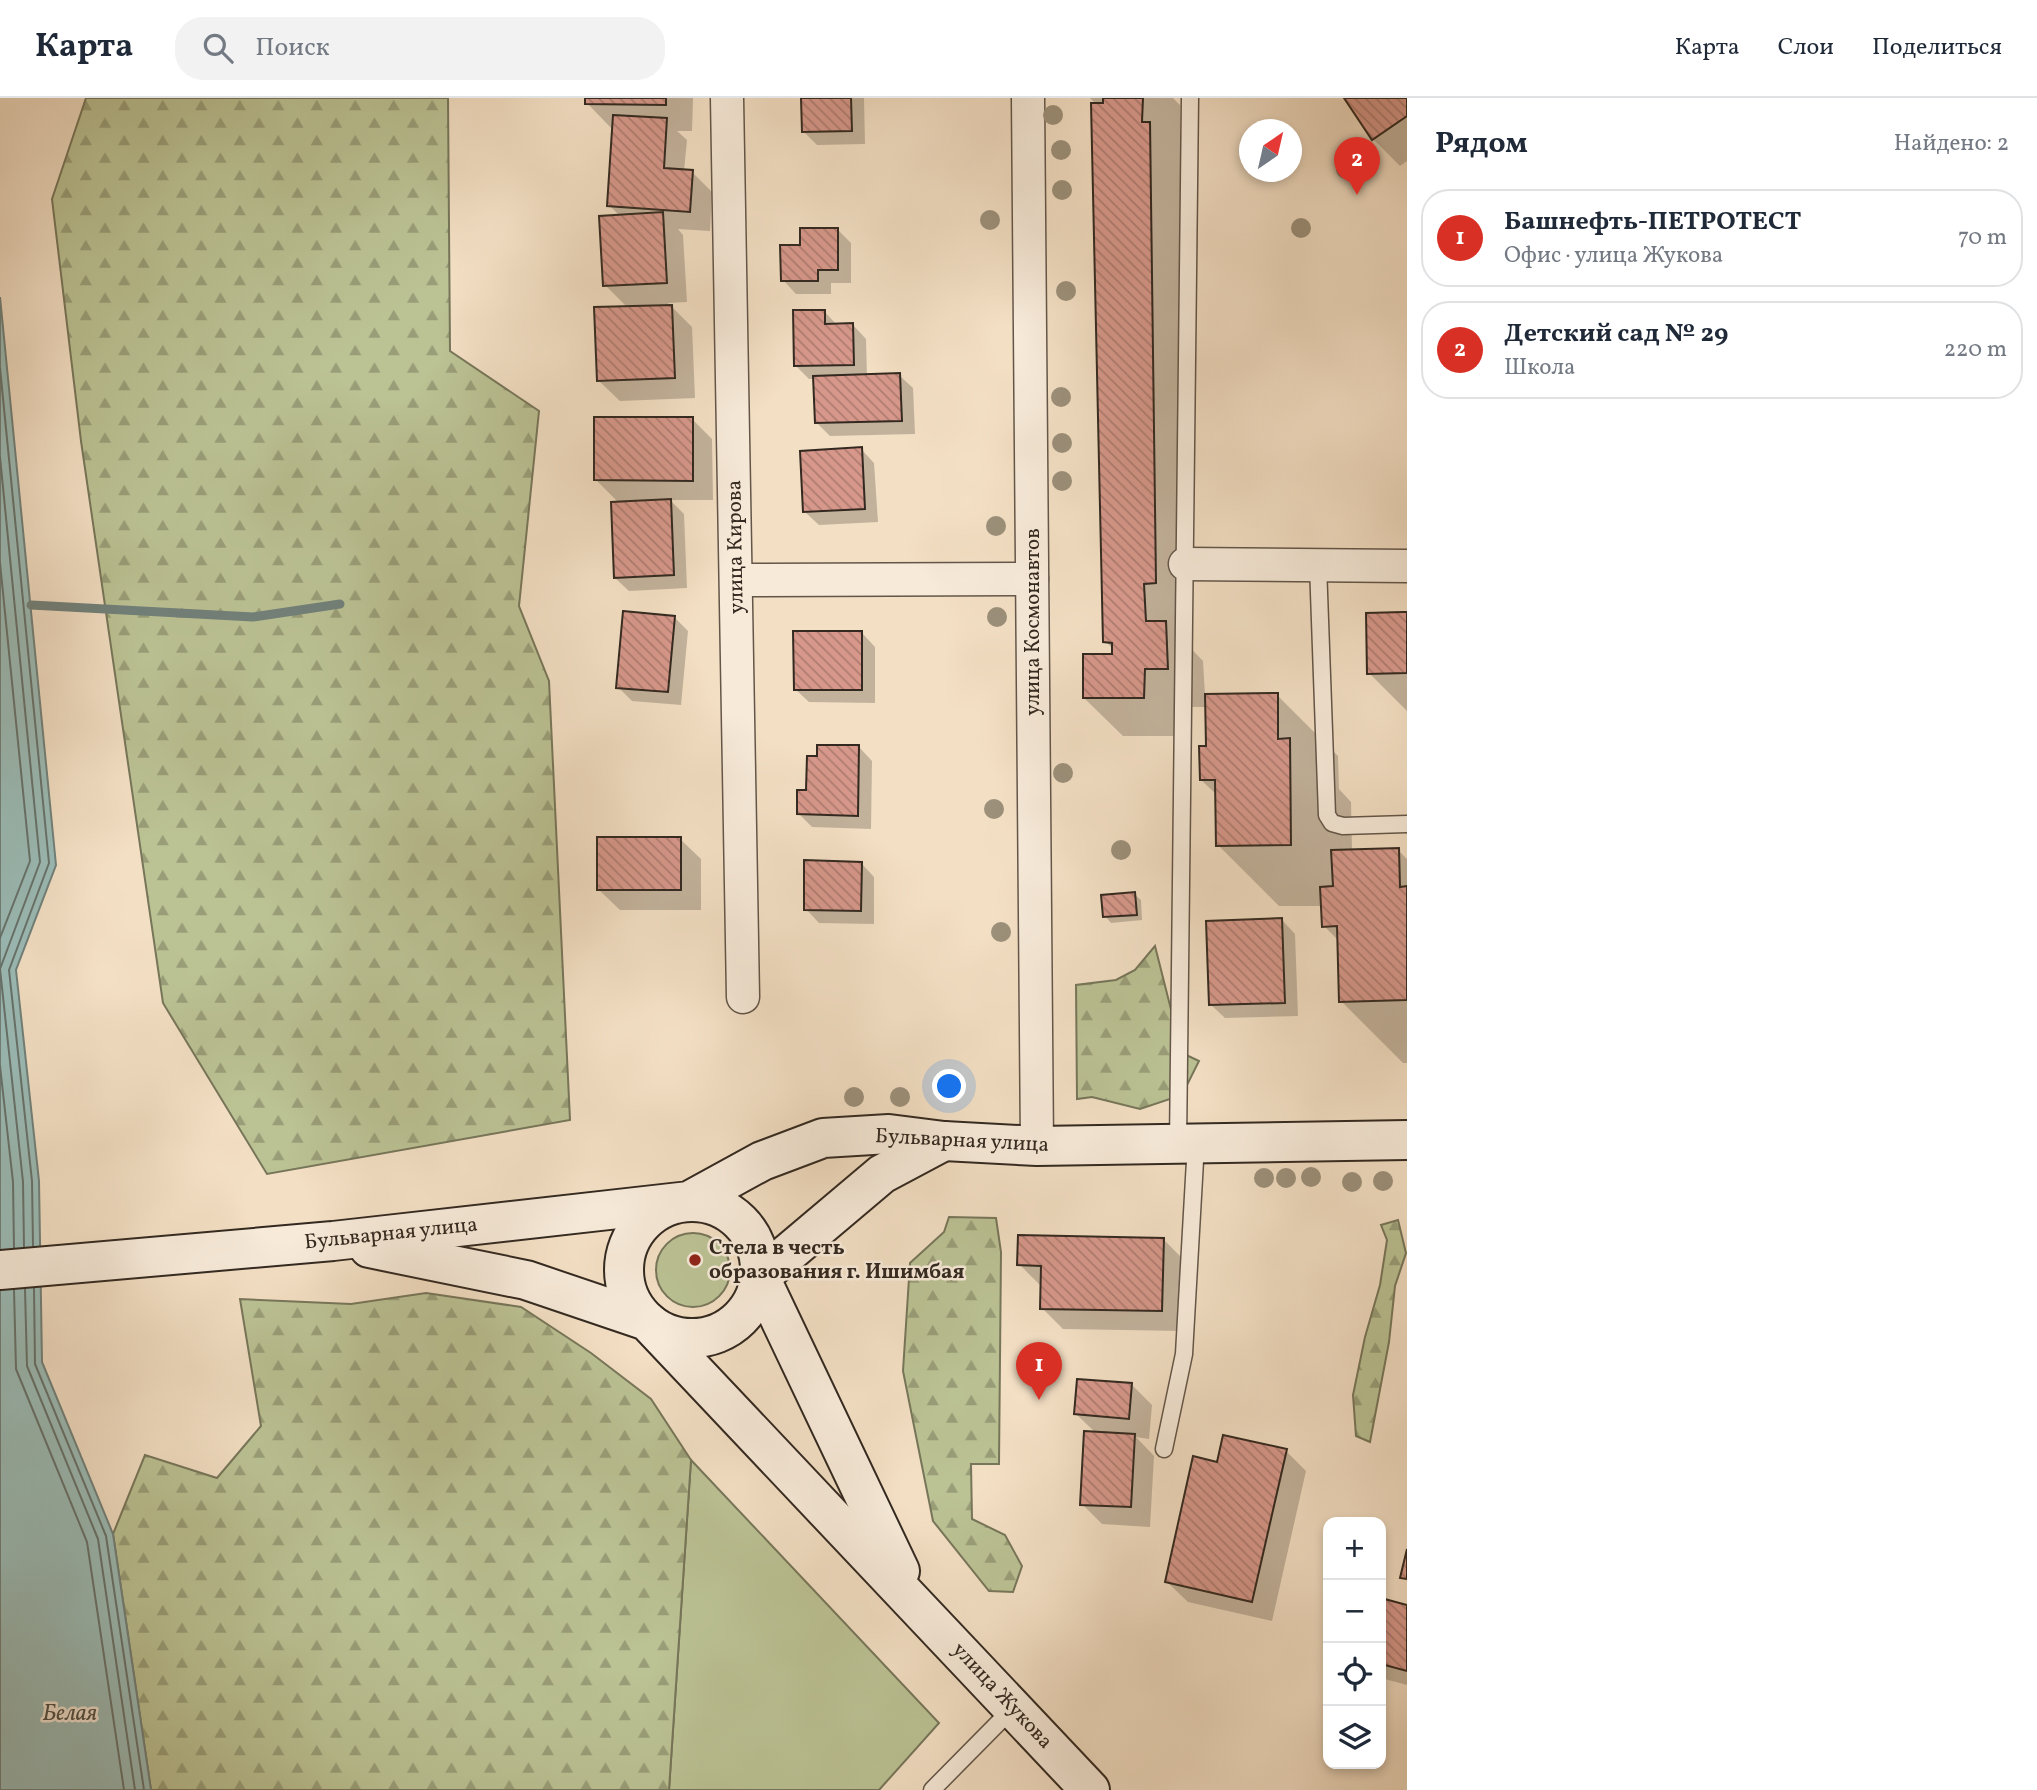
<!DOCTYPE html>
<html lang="ru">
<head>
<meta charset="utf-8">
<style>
  :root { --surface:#fff; --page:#f2f2f3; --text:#1f2937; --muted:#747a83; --line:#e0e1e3; --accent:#d93025 }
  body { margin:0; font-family:Vollkorn,serif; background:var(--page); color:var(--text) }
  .controls { position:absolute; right:21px; bottom:21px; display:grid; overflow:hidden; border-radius:14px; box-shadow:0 4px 10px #0003 }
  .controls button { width:63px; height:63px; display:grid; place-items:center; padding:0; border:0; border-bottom:2px solid var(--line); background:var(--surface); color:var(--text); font:35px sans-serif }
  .compass { position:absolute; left:1239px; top:21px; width:63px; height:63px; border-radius:50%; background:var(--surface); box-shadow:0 4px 10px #0003; rotate:34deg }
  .you { position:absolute; left:950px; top:989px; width:24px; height:24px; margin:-18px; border:5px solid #fff; border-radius:50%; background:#1a73e8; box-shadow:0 0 0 10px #1a73e833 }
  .badge { display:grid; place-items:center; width:46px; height:46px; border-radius:50%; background:var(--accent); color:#fff; font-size:23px; font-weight:700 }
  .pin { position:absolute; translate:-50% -58px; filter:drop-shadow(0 2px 4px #0008) }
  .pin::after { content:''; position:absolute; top:37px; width:24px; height:21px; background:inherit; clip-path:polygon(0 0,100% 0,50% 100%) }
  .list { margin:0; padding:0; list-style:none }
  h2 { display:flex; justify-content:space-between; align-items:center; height:91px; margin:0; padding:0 28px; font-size:30px }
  h2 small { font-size:23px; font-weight:400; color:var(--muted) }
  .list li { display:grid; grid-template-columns:46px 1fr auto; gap:21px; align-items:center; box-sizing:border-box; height:98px; margin:0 14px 14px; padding:0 14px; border:2px solid var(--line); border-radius:28px }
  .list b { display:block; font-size:26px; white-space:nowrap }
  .list p { margin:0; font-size:23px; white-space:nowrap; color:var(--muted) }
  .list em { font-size:23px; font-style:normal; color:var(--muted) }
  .icon { flex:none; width:38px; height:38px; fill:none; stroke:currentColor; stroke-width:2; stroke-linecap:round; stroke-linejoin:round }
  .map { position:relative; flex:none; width:1407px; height:1692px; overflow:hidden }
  header { display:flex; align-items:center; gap:42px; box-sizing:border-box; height:98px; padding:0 35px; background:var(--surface); border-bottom:2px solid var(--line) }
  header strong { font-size:33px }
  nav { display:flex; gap:38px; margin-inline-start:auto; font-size:24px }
  .search { width:490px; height:63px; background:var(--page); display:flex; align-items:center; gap:18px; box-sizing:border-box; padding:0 24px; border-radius:28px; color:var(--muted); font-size:26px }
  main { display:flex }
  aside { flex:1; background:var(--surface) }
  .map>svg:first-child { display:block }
</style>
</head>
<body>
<header>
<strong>Карта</strong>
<div class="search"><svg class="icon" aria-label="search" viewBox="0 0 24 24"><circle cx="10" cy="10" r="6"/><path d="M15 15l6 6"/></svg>Поиск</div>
<nav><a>Карта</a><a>Слои</a><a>Поделиться</a></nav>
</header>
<main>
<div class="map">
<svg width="1407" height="1692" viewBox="0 0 1407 1692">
  <defs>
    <pattern id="forest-firs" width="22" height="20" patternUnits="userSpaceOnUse" patternTransform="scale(1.75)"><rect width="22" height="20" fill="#bbc294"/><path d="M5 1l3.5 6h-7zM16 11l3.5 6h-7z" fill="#999e78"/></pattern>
    <pattern id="building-back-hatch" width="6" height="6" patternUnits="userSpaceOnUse" patternTransform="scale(1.75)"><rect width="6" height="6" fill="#d7988b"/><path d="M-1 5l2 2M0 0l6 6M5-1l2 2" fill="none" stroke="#af7c71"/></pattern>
  </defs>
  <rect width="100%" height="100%" fill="#f3dfc4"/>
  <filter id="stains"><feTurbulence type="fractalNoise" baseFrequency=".00286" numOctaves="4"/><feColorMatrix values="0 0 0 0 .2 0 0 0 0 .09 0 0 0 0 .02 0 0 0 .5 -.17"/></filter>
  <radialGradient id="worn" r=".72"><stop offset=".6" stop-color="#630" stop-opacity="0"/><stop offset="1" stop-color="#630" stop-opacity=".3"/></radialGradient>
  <!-- green -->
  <g fill="#bbc294" stroke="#77765a" stroke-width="2">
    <circle cx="693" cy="1172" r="37"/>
    <polygon points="691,1362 939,1625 879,1692 669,1692"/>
  </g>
  <!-- forest -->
  <g fill="url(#forest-firs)" stroke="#77765a" stroke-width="2">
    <polygon points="86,0 448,0 450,253 539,313 519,508 549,583 570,1022 267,1076 163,905 81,343 52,101"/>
    <polygon points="1155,848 1182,955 1199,963 1182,997 1140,1011 1092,999 1077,1001 1076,887 1116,882 1135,872"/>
    <polygon points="949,1119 996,1120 1001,1154 999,1366 971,1366 972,1421 1005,1437 1022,1468 1013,1494 989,1493 933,1423 903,1273 910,1165 944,1134"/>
    <polygon points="1398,1122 1406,1155 1395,1188 1389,1244 1370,1344 1356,1338 1353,1297 1365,1239 1380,1187 1387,1142 1381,1127"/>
    <polygon points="426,1195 521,1209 591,1255 651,1301 691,1362 669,1692 151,1692 113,1436 145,1357 217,1380 261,1328 240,1201 351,1206"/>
  </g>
  <!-- water -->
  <polygon fill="#9bbcb7" stroke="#71817b" stroke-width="2" points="0,199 56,767 16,872 39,1083 42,1264 113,1436 151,1692 0,1692"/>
  <!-- shadow -->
  <g fill="#0003">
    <polygon points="587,0 693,0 692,33 677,33 687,42 684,73 692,74 712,94 710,133 678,131 683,137 687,204 668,205 692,229 695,300 620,303 599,283 628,210 605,187 620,118 609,107 613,32 587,5"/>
    <polygon points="803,0 864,0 865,46 817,47 803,33"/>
    <polygon points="1090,0 1173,0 1180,7 1180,56 1188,64 1193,523 1182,523 1183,542 1203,563 1205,597 1277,597 1338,658 1339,691 1351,704 1352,753 1398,752 1407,761 1407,965 1403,965 1341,903 1339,843 1324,828 1323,808 1279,808 1218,747 1217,697 1201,682 1208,650 1207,609 1183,609 1182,638 1123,638 1084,600 1113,558 1114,552 1105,543 1097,7"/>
    <polygon points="1346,0 1407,0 1407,63 1400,68 1373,41"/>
    <polygon points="837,131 851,145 851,185 831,185 831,196 796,196 783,182 802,149"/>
    <polygon points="824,213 838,228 853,227 866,241 867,278 899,277 913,290 915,336 830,338 817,325 815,281 809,281 796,268"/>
    <polygon points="692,321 712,341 713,402 670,402 684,416 687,490 629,493 615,480 619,405 596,382"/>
    <polygon points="861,351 874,365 878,424 819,427 805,414"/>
    <polygon points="1407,516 1407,613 1369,575"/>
    <polygon points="674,519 688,533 681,607 632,603 618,589"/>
    <polygon points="862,535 875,549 875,605 809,604 795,591"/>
    <polygon points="859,649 872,663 871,731 812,729 799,716 819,660"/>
    <polygon points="680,741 701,761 701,812 620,812 599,792"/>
    <polygon points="861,765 874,779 874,826 819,825 806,811"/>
    <polygon points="1134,796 1141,802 1142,822 1111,825 1105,818"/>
    <polygon points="1282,822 1295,836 1298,918 1225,920 1211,907"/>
    <polygon points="1163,1141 1184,1162 1182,1233 1063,1231 1042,1210 1042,1187 1040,1187 1019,1166"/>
    <polygon points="1132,1287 1152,1307 1149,1341 1136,1339 1154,1358 1150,1429 1102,1426 1082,1406 1096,1335 1076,1316"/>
    <polygon points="1286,1353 1306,1373 1272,1523 1188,1504 1167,1484"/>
    <polygon points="1381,1502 1407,1508 1407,1587 1381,1580"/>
  </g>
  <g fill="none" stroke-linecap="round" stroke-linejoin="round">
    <!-- shore -->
    <g stroke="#67726c" stroke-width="2">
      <polyline points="0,270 49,765 9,872 32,1083 33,1148"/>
      <polyline points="0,359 40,764 0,871 23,1084 24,1149"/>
      <polyline points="0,465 30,763 0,840"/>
      <polyline points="0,968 13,1084 14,1150"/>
      <polyline points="34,1190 35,1266 106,1438 144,1692"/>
      <polyline points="25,1191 27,1268 98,1441 135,1692"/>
      <polyline points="14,1192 16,1271 87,1444 124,1692"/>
    </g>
    <!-- stream -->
    <polyline stroke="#71817b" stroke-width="9" points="31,507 253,519 340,506"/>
  </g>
  <!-- building -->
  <g fill="url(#building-back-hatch)" stroke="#332920" stroke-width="2">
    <polygon points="585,0 666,0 666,7 585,6"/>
    <polygon points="801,0 851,0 852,33 802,34"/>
    <polygon points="1103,0 1143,0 1142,24 1150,24 1156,485 1144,486 1146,523 1166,523 1168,571 1145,571 1144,600 1083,600 1083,556 1112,556 1112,545 1103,544 1091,5 1103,5"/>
    <polygon points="1344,0 1407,0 1407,18 1372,42"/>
    <polygon points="613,17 667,20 664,70 693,72 690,114 607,108"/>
    <polygon points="663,114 667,185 603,188 599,118"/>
    <polygon points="800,130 838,130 838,172 818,172 818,183 781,183 780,147 800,147"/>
    <polygon points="672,207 675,280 597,283 594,209"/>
    <polygon points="793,212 825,212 825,226 853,225 854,267 794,268"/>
    <polygon points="900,275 902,323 815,325 813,278"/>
    <polygon points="594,319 693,319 693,383 594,382"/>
    <polygon points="862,349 865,411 803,414 800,353"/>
    <polygon points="671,401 674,477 614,480 611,404"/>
    <polygon points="623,513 675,518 668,594 616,590"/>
    <polygon points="1403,514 1407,514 1407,575 1367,576 1366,515"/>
    <polygon points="793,533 862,533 862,592 794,592"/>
    <polygon points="1278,595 1278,641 1290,640 1291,747 1216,748 1215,682 1200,682 1199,648 1206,648 1205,596"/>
    <polygon points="817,647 859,647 858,718 797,716 797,692 806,692 807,658 817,658"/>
    <rect x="597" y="739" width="84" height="53"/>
    <polygon points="1399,750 1400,789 1407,788 1407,902 1339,904 1337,828 1322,829 1320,789 1333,788 1331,752"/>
    <polygon points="804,762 862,764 861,813 804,812"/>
    <polygon points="1135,794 1137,817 1103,819 1101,797"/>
    <polygon points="1282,820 1285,905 1209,907 1206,823"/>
    <polygon points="1018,1137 1164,1140 1162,1213 1040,1211 1041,1168 1017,1167"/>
    <polygon points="1077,1281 1132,1285 1129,1321 1074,1316"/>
    <polygon points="1084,1333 1135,1336 1131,1409 1080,1407"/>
    <polygon points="1223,1337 1287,1351 1252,1504 1165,1484 1193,1358 1217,1364"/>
    <polygon points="1407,1451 1407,1481 1400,1480"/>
    <polygon points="1381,1500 1407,1507 1407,1573 1381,1566"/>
  </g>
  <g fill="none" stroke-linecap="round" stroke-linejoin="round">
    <!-- service casing -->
    <g stroke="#635649" stroke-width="19">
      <g id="service">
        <polyline points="1318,467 1327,717 1332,725 1343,728 1407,726"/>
        <polyline points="1178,1046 1190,0"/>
        <polyline points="1164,1351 1184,1256 1196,1045"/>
        <polyline points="932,1692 1013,1610"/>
      </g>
    </g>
    <!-- minor casing -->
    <g stroke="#635649" stroke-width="35">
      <g id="minor">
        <polyline points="727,0 743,899"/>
        <polyline points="1028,0 1037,1048"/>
        <polyline points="1185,466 1407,468"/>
        <polyline points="737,482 1032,481"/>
      </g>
    </g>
    <!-- secondary casing -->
    <g stroke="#332920" stroke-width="42">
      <g id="secondary">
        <circle cx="692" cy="1172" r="68"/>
        <polyline points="369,1150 526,1182 647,1223 1090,1692"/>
        <polyline points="0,1172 333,1143 689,1103 762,1063 823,1040 889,1036 944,1043 1037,1048 1407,1042"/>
        <polyline points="900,1473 760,1179 882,1076 944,1043"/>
      </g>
    </g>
    <!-- service -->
    <use href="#service" stroke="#f7ead9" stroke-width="16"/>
    <!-- minor -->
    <use href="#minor" stroke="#f7ead9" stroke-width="32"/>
    <!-- secondary -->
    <use href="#secondary" stroke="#f7ead9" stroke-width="38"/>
  </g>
  <!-- trees -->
  <g fill="#9c907a">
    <circle cx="1053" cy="17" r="10"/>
    <circle cx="1061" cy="52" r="10"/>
    <circle cx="1346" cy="71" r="10"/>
    <circle cx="1062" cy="92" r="10"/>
    <circle cx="990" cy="122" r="10"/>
    <circle cx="1301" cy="130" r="10"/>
    <circle cx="1066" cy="193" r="10"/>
    <circle cx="1061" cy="299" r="10"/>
    <circle cx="1062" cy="345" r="10"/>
    <circle cx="1062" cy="383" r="10"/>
    <circle cx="996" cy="428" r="10"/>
    <circle cx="997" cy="519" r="10"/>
    <circle cx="1063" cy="675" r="10"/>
    <circle cx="994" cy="711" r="10"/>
    <circle cx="1121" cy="752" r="10"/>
    <circle cx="1001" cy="834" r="10"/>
    <circle cx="854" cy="999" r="10"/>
    <circle cx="900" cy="999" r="10"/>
    <circle cx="1311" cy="1079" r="10"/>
    <circle cx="1264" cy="1080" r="10"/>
    <circle cx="1286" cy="1080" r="10"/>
    <circle cx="1383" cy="1083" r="10"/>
    <circle cx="1352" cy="1084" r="10"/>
  </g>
  <!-- markers -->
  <circle fill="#8f2418" stroke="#f7ead9" stroke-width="2.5" cx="695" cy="1162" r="7"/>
  <g text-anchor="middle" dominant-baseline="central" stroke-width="5" stroke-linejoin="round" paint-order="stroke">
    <!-- street labels -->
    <g font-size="21" fill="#332920" stroke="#f7ead9">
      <text transform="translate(736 449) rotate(-91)">улица Кирова</text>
      <text transform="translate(1033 524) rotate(-90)">улица Космонавтов</text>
      <text transform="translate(962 1043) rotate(3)">Бульварная улица</text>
      <text transform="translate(391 1136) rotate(-6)">Бульварная улица</text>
      <text transform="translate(1002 1598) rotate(47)">улица Жукова</text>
    </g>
    <!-- poi labels -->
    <g font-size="21" font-weight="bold" fill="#332920" stroke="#f7ead9" text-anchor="start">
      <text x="709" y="1150">Стела в честь<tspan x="709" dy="24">образования г. Ишимбая</tspan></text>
    </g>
    <!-- water labels -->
    <g font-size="23" font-style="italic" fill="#4d4e46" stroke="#f7ead9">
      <text x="70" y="1616">Белая</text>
    </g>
  </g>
  <rect width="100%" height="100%" filter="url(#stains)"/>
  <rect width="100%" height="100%" fill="url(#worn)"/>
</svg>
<div class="controls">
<button>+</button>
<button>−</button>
<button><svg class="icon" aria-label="locate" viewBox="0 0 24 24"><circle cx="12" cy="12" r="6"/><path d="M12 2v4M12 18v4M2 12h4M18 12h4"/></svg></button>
<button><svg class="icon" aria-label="layers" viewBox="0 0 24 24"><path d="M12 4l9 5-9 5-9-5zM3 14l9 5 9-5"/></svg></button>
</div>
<svg class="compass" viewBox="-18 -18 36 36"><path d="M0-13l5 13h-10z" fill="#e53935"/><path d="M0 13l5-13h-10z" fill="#747a83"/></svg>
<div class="you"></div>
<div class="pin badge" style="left:1039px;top:1302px">1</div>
<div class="pin badge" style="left:1357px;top:97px">2</div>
</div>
<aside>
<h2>Рядом<small>Найдено: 2</small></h2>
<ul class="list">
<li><span class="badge">1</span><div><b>Башнефть-ПЕТРОТЕСТ</b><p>Офис · улица Жукова</p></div><em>70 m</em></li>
<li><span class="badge">2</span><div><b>Детский сад № 29</b><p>Школа</p></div><em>220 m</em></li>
</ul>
</aside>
</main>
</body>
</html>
